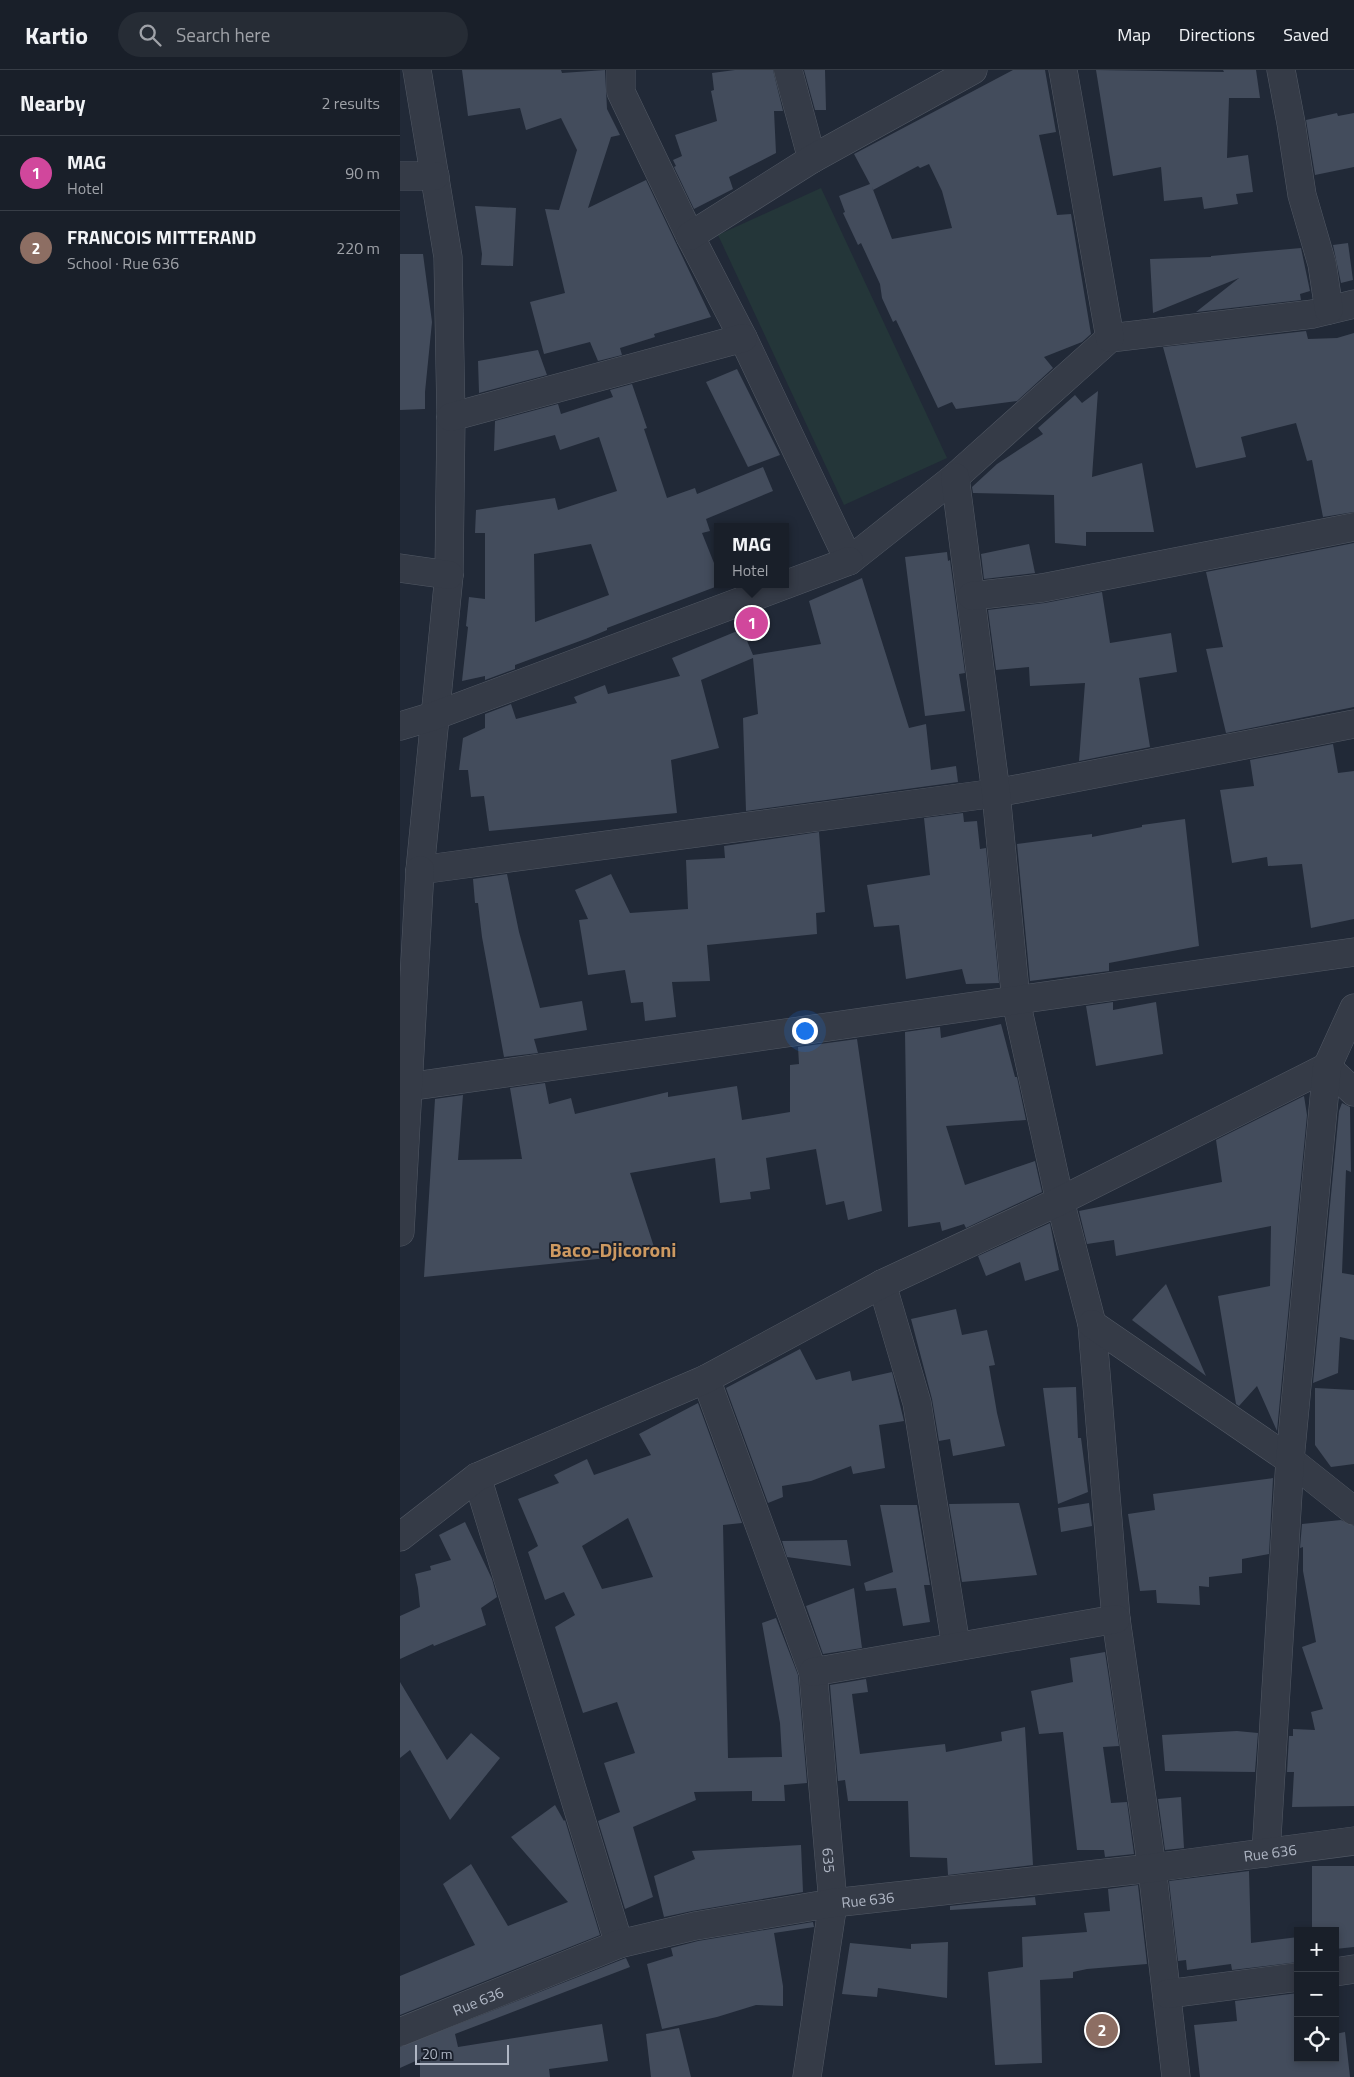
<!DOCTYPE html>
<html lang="en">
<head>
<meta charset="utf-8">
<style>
  :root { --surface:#191f29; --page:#262c35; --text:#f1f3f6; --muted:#9fa2a8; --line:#373d46; --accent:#1a73e8 }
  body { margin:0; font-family:"Titillium Web",sans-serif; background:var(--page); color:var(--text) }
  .controls { position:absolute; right:15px; bottom:15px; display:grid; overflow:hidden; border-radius:0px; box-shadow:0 2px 8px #0003 }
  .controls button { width:45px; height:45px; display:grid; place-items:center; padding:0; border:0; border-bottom:1px solid var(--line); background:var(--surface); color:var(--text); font:25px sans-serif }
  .scale { position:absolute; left:15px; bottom:12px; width:94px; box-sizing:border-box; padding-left:5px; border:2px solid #afb6c4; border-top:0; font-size:14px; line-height:18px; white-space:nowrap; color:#afb6c4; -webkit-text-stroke:4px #1a202c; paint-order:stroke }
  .you { position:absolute; left:404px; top:960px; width:18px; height:18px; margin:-12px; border:4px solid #fff; border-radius:50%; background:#1a73e8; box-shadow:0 0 0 8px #1a73e833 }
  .badge { display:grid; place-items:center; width:32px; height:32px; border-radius:50%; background:var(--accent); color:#fff; font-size:16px; font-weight:700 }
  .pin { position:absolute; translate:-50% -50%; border:2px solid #fff; box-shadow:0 1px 5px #0006 }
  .popup { position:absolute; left:314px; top:453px; width:75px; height:65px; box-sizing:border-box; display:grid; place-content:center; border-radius:0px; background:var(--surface); filter:drop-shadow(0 1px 4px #0005); font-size:16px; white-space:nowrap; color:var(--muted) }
  .popup b { font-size:19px; color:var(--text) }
  .popup::after { content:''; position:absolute; left:50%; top:100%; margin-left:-10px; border:10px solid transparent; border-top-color:var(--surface) }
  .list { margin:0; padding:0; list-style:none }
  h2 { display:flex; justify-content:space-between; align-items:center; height:65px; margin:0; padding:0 20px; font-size:21px }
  h2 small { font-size:16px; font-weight:400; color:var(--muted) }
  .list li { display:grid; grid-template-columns:32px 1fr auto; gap:15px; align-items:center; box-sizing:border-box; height:75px; padding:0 20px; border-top:1px solid var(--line) }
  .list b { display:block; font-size:19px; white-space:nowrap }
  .list p { margin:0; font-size:16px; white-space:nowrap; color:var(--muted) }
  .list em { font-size:16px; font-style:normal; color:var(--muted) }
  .icon { flex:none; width:28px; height:28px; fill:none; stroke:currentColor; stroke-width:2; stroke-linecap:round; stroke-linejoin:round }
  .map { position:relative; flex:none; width:954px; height:2007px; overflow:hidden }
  header { display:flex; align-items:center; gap:30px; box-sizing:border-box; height:70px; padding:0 25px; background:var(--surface); border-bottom:1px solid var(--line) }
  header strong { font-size:24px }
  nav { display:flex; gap:28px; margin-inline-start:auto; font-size:18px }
  .search { width:350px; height:45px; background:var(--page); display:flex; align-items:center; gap:12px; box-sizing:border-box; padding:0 18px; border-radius:28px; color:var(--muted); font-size:19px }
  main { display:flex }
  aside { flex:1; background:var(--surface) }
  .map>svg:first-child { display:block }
</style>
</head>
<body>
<header>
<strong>Kartio</strong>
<div class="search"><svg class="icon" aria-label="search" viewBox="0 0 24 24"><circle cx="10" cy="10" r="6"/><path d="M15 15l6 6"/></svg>Search here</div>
<nav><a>Map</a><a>Directions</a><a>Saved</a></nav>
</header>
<main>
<aside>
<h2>Nearby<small>2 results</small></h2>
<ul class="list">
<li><span class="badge" style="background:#d1479c">1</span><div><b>MAG</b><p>Hotel</p></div><em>90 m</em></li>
<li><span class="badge" style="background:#8d6e63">2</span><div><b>FRANCOIS MITTERAND</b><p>School · Rue 636</p></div><em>220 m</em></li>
</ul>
</aside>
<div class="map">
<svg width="954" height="2007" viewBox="0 0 954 2007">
  <rect width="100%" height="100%" fill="#212937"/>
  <!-- green -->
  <polygon fill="#243639" points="421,118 547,388 444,435 318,165"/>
  <!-- building -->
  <g fill="#434c5c" fill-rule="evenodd">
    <polygon points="62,0 161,0 162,3 205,0 207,39 220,65 211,67 188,138 246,110 311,247 254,264 255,267 220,278 222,285 198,291 190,272 144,284 130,232 165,223 145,139 159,140 177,80 161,48 126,60 120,38 68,46"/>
    <polygon points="335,0 373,0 383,41 374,41 376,83 329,107 333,119 294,139 274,97 276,96 273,90 282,86 275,65 317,51 311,21 314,20 312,3"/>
    <polygon points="404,0 425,0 426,40 415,40"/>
    <path d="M 613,0 L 645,0 L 656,62 L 639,65 L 657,145 L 671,144 L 691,264 L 682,272 L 644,287 L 653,298 L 617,331 L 556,339 L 552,332 L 538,338 L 496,250 L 493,252 L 482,228 L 480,214 L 461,173 L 458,175 L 443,143 L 445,142 L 439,126 L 470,114 L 454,84 ZM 529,94 L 542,121 L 552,158 L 492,169 L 472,117 L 473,120 L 518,96 L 520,98 Z"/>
    <polygon points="696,0 824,2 823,0 856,0 860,28 829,28 827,88 848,85 853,122 836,124 838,134 804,139 802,127 764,131 761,97 713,106"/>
    <polygon points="937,43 938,46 954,43 954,97 915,105 906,50"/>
    <polygon points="75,136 116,138 113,196 81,195 82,184"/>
    <polygon points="948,173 953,210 941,213 933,175"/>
    <polygon points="901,178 910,221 900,224 901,230 796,242 839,208 753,243 750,189 811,187 811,186"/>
    <polygon points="0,184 23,184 32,252 25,322 25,339 0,340"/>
    <polygon points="906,261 908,269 937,268 954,263 954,442 923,447 912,390 907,391 896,353 841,367 846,387 796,398 763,277"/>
    <polygon points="138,280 147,305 79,323 78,291"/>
    <polygon points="337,299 380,385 348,397 306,312"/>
    <path d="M 232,314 L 247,358 L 244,359 L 267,428 L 295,418 L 297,424 L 363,397 L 373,421 L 306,449 L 310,461 L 302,463 L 318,503 L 318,514 L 323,514 L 207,558 L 207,560 L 188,568 L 115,595 L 115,599 L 85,610 L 85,606 L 62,611 L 68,557 L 66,556 L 69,527 L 85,529 L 85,463 L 75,463 L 76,440 L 155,428 L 158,440 L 217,421 L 199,367 L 160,380 L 155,365 L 94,381 L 95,351 L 158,334 L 161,344 L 213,327 L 210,320 ZM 191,474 L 209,525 L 135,552 L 134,484 Z"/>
    <polygon points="698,321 692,407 742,393 754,462 686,462 686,476 655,473 654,425 573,423 572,417 597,394 643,364 638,358 675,325 682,333"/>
    <polygon points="954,473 954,637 826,663 806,579 823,577 806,502"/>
    <polygon points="629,474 635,503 584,509 581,484"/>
    <polygon points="547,482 548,491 550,490 565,603 559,604 565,641 525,646 505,487"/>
    <polygon points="462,508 509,658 526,654 531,700 556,696 558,712 346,741 343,648 358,644 353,588 301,610 319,678 271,690 277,743 89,761 84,726 71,727 68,700 59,700 63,668 85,658 85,644 111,634 116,649 177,633 174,627 205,615 208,624 280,606 272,588 342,559 353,585 421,574 409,531"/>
    <polygon points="702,522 710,573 771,563 777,602 739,608 750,677 679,691 685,613 630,616 629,597 596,600 588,540 645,533"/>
    <polygon points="933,674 938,703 954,701 954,849 911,858 902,794 868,796 867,787 832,793 820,720 854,716 850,690"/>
    <polygon points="563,743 564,752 577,751 580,779 586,778 599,913 566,914 562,899 506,909 499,855 474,857 467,815 530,805 524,748"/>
    <polygon points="785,749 799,876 709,893 709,901 630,911 617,774 692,764 692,767 742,757 742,755"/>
    <polygon points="419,762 425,842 416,843 417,864 307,875 310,911 272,912 276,947 245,951 243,932 231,933 225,900 188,905 179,850 188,849 175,820 211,804 230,843 288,839 286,790 325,788 324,776"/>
    <polygon points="107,804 119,862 140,938 182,931 187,960 134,969 138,983 104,987 82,867 78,833 75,833 73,809"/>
    <polygon points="713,932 713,940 756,932 763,984 696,996 686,936"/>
    <polygon points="601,954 615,1007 617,1007 626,1050 546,1056 565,1115 635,1091 642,1122 566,1158 564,1154 542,1161 540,1152 508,1157 505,962 540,957 541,968"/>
    <polygon points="457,969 482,1141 448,1150 444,1131 426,1135 416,1079 366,1088 370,1119 350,1122 351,1129 320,1133 315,1088 230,1103 256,1183 24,1207 35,1029 63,1025 58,1090 122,1089 110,1018 145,1013 149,1034 171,1028 175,1044 268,1022 268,1027 337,1016 342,1050 390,1042 390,995 399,994 398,977"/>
    <polygon points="904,1026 907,1045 877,1361 857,1316 839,1336 836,1334 818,1226 870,1216 871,1156 716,1186 714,1170 687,1174 679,1141 822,1112 816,1070"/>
    <polygon points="942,1033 950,1037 951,1102 946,1100 942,1203 954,1205 954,1270 940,1267 938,1303 913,1313 939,1041"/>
    <polygon points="650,1153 659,1200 625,1211 620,1192 586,1206 578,1186"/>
    <polygon points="766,1214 806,1306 732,1250"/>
    <polygon points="556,1239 562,1265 587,1260 595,1295 589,1296 597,1343 605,1376 553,1386 550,1369 539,1371 532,1329 511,1249"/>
    <polygon points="400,1279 416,1310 450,1301 452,1311 492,1302 504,1351 479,1355 485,1398 453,1404 451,1396 411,1411 382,1416 383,1427 368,1433 326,1318"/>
    <polygon points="676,1317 678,1368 681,1368 688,1422 658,1434 643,1318"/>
    <polygon points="915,1318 954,1320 954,1394 931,1397 915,1375"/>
    <path d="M 298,1333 L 342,1453 L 323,1455 L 328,1688 L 382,1687 L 380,1653 L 362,1553 L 376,1548 L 398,1605 L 407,1713 L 384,1715 L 385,1731 L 352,1731 L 352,1721 L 294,1722 L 296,1730 L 233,1757 L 253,1827 L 225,1839 L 198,1751 L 220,1742 L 204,1693 L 235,1683 L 217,1632 L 183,1643 L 155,1557 L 175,1545 L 164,1522 L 145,1530 L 128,1482 L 138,1476 L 118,1429 L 159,1413 L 154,1405 L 187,1389 L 194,1405 L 251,1385 L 239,1364 ZM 228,1448 L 253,1507 L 202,1519 L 182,1476 Z"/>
    <polygon points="873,1408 869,1484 842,1489 842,1503 809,1507 809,1517 799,1516 800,1535 757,1533 756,1520 740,1521 728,1444 755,1440 753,1424"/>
    <polygon points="619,1433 637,1505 562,1512 549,1434"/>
    <polygon points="689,1433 692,1456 661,1462 658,1438"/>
    <polygon points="480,1435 517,1435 530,1515 524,1515 530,1552 503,1556 496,1518 466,1521 464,1513 493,1502"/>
    <polygon points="941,1450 954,1456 954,1736 892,1737 894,1702 887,1702 889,1666 893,1666 893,1659 915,1660 911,1642 923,1639 902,1577 916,1572 903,1501 903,1477 900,1478 902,1454"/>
    <polygon points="65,1452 92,1509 97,1527 81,1538 86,1555 34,1576 33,1574 0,1589 0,1546 20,1537 18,1518 15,1504 31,1500 30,1496 51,1490 39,1465"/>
    <polygon points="447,1470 451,1496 387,1487 382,1471"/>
    <polygon points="454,1518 462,1578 423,1584 406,1536"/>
    <polygon points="705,1582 719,1676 703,1677 711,1733 727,1732 734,1784 705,1787 704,1780 677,1780 663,1662 639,1664 631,1621 673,1612 670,1588"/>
    <polygon points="466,1609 468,1622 452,1624 460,1684 545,1674 546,1682 602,1671 601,1662 625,1657 633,1795 548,1805 547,1788 510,1787 508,1731 448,1731 445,1710 438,1711 430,1615"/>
    <polygon points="0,1612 47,1690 71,1663 100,1688 50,1750 10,1680 0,1688"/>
    <polygon points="837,1661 858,1663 855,1702 765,1701 762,1665"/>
    <polygon points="781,1727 784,1778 765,1780 758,1729"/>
    <polygon points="155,1735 164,1751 165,1750 200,1865 0,1945 0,1906 75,1875 43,1814 71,1794 108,1856 168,1832 111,1767"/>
    <polygon points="401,1775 403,1822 292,1841 264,1847 254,1806 295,1789 292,1781"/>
    <polygon points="912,1796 954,1796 954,1877 935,1879 935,1861 912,1861"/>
    <polygon points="849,1801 851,1873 898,1867 898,1892 832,1900 831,1894 787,1900 786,1890 778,1891 769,1811"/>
    <polygon points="738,1815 747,1894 687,1899 673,1902 673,1908 640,1910 642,1993 595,1995 588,1902 623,1897 622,1867 687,1862 684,1843 710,1841 708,1819"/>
    <polygon points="635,1827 636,1835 550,1840 550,1836"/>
    <polygon points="413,1852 414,1857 374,1863 383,1916 383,1936 356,1935 317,1947 262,1959 247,1894 273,1886 271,1878 298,1871"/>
    <polygon points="548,1872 547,1928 478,1918 477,1927 442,1924 450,1873 511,1879 511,1874"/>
    <polygon points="226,1888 230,1897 55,1964 58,1977 202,1954 208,1991 149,1999 150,2007 20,2007 20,1989 0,1998 0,1977"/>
    <polygon points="898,1923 898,1988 935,1988 935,1964 945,1962 950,2007 800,2007 794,1955 837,1951 835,1931"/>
    <polygon points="279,1958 291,2007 251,2007 246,1964"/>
  </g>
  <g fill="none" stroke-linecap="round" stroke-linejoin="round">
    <!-- street casing -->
    <g stroke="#525965" stroke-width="29">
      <g id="street">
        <polyline points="17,0 48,187 51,347 49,505 20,800 596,723 954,654"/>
        <polyline points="221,0 221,22 290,166 343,268 449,491 555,407 710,268 913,244 954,234"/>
        <polyline points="388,0 412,89"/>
        <polyline points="663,0 710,268"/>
        <polyline points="881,0 891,53 902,125 922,194 929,240"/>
        <polyline points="0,106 35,106"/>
        <polyline points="290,166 412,89 573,0"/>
        <polyline points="51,347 343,268"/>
        <polyline points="555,407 596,723 616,931 660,1131 692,1254 716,1549 752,1798 776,2007"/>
        <polyline points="0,498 49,505"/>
        <polyline points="572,526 642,518 954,457"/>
        <polyline points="0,656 34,646 449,491"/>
        <polyline points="7,1017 954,882"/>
        <polyline points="0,1162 20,800"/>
        <polyline points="482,1214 517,1333 556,1576"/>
        <polyline points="692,1254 890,1390 954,1441"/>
        <path id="s1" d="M 306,1309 L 413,1602 L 433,1833 L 407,2007"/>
        <polyline points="77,1407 219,1874"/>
        <polyline points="0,1467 77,1407 306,1309 482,1214 660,1131 927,997 954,1022"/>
        <polyline points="413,1602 716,1549"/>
        <polyline points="866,1783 890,1390 927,997 954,938"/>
        <polyline points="935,1902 954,1899"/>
        <polyline points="767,1924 898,1907"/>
        <path id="s2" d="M 0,1962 L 219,1874 L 295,1856 L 433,1833 L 752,1798 L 954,1771"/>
      </g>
    </g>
    <!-- street -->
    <use href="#street" stroke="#353b47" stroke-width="28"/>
  </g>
  <g text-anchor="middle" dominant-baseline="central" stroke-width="4" stroke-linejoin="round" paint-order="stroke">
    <!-- street labels -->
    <g font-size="15" fill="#afb6c4" stroke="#1a202c">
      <text stroke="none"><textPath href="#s2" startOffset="894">Rue 636</textPath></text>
      <text stroke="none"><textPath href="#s1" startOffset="501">635</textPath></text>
      <text stroke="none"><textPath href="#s2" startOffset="489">Rue 636</textPath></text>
      <text stroke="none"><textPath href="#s2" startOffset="84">Rue 636</textPath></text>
    </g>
    <!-- district labels -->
    <g font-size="20" font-weight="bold" fill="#cd9961" stroke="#1a202c">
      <text x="213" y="1179">Baco-Djicoroni</text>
    </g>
  </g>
</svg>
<div class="controls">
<button>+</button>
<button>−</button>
<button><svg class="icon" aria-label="locate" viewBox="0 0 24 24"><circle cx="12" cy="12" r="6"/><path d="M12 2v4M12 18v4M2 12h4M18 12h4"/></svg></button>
</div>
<div class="scale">20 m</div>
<div class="you"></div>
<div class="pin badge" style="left:352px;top:553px;background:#d1479c">1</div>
<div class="popup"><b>MAG</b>Hotel</div>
<div class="pin badge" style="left:702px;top:1960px;background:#8d6e63">2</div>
</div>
</main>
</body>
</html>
